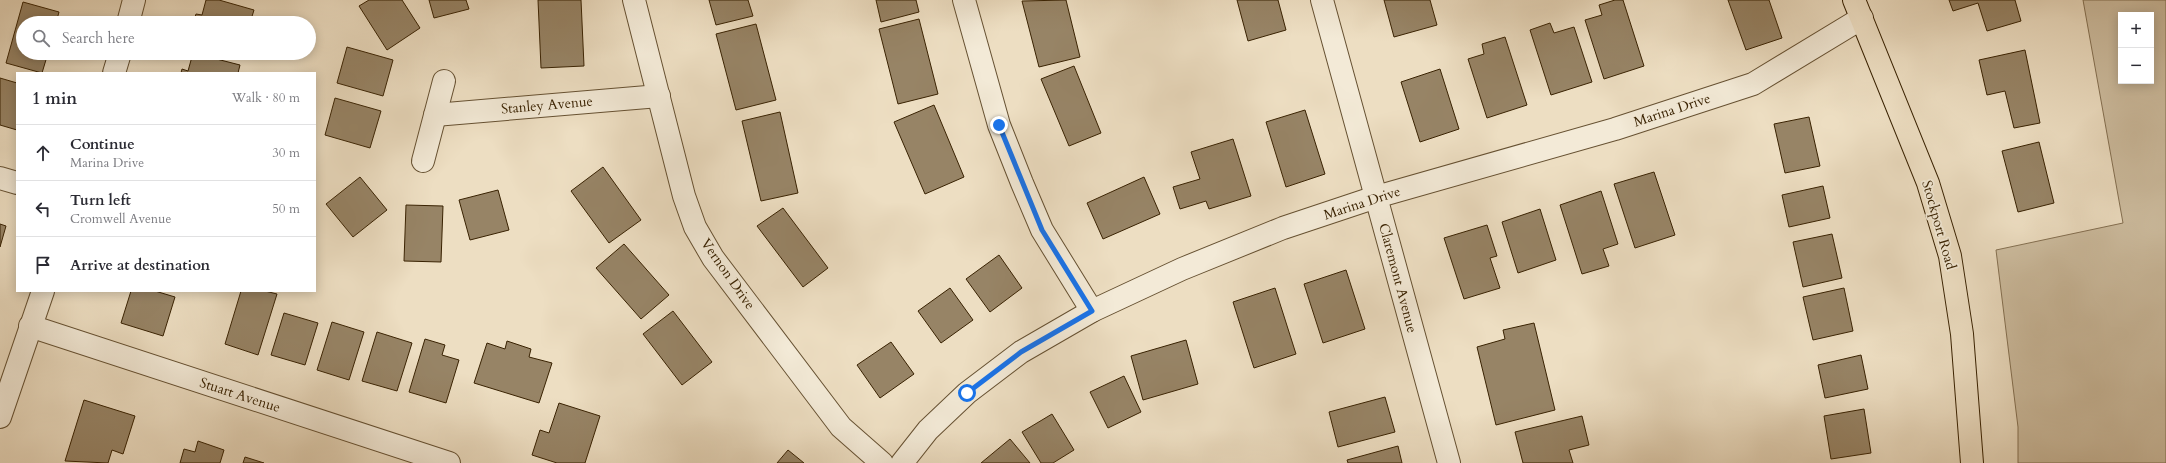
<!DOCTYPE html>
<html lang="en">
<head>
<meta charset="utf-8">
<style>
  :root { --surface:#fff; --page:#f7f7f7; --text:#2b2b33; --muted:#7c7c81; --line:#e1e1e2 }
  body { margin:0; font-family:Cardo,serif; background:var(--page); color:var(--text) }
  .controls { position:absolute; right:12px; top:12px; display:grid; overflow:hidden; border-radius:0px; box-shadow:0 2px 10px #0003 }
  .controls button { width:36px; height:36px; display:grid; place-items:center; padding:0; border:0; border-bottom:1px solid var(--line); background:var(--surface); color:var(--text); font:20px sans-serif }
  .stop { position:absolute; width:12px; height:12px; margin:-9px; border:3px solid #1a73e8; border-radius:50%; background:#fff }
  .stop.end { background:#1a73e8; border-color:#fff; box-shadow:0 1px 4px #0008 }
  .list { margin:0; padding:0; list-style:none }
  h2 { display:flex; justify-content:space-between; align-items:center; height:52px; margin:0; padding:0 16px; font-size:17px }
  h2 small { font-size:13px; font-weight:400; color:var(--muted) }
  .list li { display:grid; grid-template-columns:26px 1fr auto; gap:12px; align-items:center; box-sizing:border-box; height:56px; padding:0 16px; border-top:1px solid var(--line) }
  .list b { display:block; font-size:15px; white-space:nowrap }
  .list p { margin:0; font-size:13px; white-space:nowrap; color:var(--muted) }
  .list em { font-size:13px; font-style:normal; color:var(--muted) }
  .icon { flex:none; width:22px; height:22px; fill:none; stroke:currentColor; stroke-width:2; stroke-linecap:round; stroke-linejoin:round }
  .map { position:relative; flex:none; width:2166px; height:463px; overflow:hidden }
  .search { position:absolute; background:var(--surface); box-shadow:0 2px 10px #0003; left:16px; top:16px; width:300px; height:44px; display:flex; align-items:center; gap:10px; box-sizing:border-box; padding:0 14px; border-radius:22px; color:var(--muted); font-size:15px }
  .panel { position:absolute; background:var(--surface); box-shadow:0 2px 10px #0003; left:16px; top:72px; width:300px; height:220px; border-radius:0px }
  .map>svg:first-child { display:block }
</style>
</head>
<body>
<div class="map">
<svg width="2166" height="463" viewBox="0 0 2166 463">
  <rect width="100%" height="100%" fill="#eddec2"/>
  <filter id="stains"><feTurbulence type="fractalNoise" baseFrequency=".005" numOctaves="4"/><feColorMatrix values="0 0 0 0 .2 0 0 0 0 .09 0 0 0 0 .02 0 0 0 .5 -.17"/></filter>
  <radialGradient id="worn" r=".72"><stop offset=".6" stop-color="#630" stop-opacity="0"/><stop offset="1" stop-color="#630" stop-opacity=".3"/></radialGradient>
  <!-- green -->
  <path fill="#cebea1" stroke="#847052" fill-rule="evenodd" d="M 2083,0 L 2166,0 L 2166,463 L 2018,463 L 2018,427 L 1996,250 L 2123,223 ZM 2121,15 L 2151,15 L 2151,81 L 2121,81 Z"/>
  <!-- building -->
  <g fill="#978466" stroke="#392202">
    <polygon points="206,0 219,0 254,10 250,23 193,23 196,14 202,15"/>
    <polygon points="369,0 402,0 420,28 387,50 359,6"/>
    <polygon points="429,0 466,0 469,9 434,18"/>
    <polygon points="538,0 581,0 584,66 541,68"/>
    <polygon points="709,0 748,0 753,16 716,25"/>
    <polygon points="876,0 916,0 919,12 881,22"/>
    <polygon points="1066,0 1080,57 1039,67 1022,1"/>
    <polygon points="1237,0 1278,0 1286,30 1248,41"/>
    <polygon points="1384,0 1430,0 1437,25 1394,37"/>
    <polygon points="1615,0 1623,0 1644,66 1604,79 1585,20 1602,15 1599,5"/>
    <polygon points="1728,0 1769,0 1782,38 1746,50"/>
    <polygon points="1949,0 2015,0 2021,21 1987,31 1978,3 1953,11"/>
    <polygon points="23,2 59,12 56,23 23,23 23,53 48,53 42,73 6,63"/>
    <polygon points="919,19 938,94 898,104 879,29"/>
    <polygon points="1550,23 1554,33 1574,27 1592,82 1551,95 1530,30"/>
    <polygon points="756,24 776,100 736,110 716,34"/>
    <polygon points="1505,37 1527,105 1487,118 1468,59 1484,54 1482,44"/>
    <polygon points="347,47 393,60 383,96 337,83"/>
    <polygon points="2025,50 2040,123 2014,128 2005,91 1987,95 1979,60"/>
    <polygon points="193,53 240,65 238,73 181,73 182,69 188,71"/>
    <polygon points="1074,66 1101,133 1069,146 1041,79"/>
    <polygon points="1440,69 1459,129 1420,142 1401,82"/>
    <polygon points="0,78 17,83 17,130 0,125"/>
    <polygon points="335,98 381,111 370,148 325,135"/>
    <polygon points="934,105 964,177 925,194 894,122"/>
    <polygon points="1305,110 1325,174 1286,187 1266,122"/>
    <polygon points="780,112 798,193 761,201 742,121"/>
    <polygon points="1809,117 1820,166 1785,173 1774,124"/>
    <polygon points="1233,139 1251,196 1209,209 1206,201 1180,209 1173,187 1200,179 1191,152"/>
    <polygon points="2039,142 2054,203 2018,212 2002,151"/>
    <polygon points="603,167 641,220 609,243 571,191"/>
    <polygon points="1654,172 1675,235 1635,248 1614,184"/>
    <polygon points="360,177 387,210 353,237 326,204"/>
    <polygon points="1144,177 1160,214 1103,239 1087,203"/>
    <polygon points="1823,186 1830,218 1789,227 1782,195"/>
    <polygon points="498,190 509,230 470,240 459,200"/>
    <polygon points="1601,191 1618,244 1603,249 1609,266 1582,274 1560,205"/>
    <polygon points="406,205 443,206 441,262 404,261"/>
    <polygon points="783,208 828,268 803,287 757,226"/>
    <polygon points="1540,209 1556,260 1518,273 1502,222"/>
    <polygon points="0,224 6,226 0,247"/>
    <polygon points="1487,225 1497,256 1490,258 1500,288 1464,299 1444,238"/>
    <polygon points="1832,234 1842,278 1803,287 1793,242"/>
    <polygon points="624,244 669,295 641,319 596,268"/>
    <polygon points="999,255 1022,288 990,312 966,279"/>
    <polygon points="1346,270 1365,329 1323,343 1304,284"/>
    <polygon points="950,288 973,320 941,343 918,311"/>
    <polygon points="1275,288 1296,354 1254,368 1233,302"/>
    <polygon points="1844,288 1853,331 1813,340 1803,297"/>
    <polygon points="131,291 155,291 175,297 163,336 121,323"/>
    <polygon points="241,291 265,291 277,294 258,355 225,344"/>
    <polygon points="673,311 712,362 682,385 643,334"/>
    <polygon points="284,313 318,323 305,365 271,355"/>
    <polygon points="332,322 364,332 349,380 317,370"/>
    <polygon points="1534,323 1555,410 1496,425 1477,347 1505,339 1503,330"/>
    <polygon points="377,332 412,343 397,391 362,381"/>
    <polygon points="425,339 445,345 442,355 459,360 446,403 409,392"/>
    <polygon points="1186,340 1198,384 1143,400 1131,356"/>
    <polygon points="507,341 531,349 529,357 552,363 539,403 474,383 487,343 505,349"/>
    <polygon points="891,342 914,374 880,398 857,365"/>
    <polygon points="1861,355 1868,389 1825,398 1818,365"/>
    <polygon points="1124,376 1141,412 1108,428 1090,392"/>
    <polygon points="1385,397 1395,432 1338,447 1329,412"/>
    <polygon points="84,400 135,416 123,454 112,450 108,463 65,461"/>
    <polygon points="559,403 600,416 585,463 557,463 532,455 540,430 549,433"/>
    <polygon points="1864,409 1871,453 1831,459 1824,416"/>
    <polygon points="1052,414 1074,450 1053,463 1041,463 1022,432"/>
    <polygon points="1582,416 1589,445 1569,450 1573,463 1523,463 1515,432"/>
    <polygon points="1010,439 1030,463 981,463"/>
    <polygon points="198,441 224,450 220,463 180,463 184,449 195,452"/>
    <polygon points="1398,446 1402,463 1348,463 1347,460"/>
    <polygon points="788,450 804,463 777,463"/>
    <polygon points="245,457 264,463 243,463"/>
  </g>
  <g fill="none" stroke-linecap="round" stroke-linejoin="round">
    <!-- minor casing -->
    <g stroke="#665132" stroke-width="24">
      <g id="minor">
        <polyline points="634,0 684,196 695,227 713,258 841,427 882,463"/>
        <polyline points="964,0 999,125 1022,183 1042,230 1092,311"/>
        <polyline points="1322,0 1449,463"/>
        <polyline points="128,23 134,0"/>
        <polyline points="114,73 120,53"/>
        <polyline points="435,115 659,96"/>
        <polyline points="423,161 444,81"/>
        <polyline points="0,178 17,183"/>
        <polyline points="30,326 449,463"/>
        <polyline points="0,417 43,291"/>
        <polyline points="902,463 928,430 967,393 1021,352 1092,311 1182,269 1283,228 1376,197 1615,129 1753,84 1862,18"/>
      </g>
    </g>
    <!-- primary casing -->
    <g stroke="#392202" stroke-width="24">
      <polyline id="primary" points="1854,0 1928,183 1950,256 1962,334 1972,463"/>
    </g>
    <!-- minor -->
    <use href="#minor" stroke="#f3ead7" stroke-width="22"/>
    <!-- primary -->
    <use href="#primary" stroke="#eddec2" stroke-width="22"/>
  </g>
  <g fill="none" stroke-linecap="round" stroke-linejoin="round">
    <!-- route -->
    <polyline stroke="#1a73e8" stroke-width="5" points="967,393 1021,352 1092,311 1042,230 999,125"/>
  </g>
  <g text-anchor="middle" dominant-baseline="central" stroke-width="3.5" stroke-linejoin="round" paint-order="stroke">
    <!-- street labels -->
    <g font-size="14" fill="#392202" stroke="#f3ead7">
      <text transform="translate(547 105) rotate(-5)">Stanley Avenue</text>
      <text transform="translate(1672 110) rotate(-18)">Marina Drive</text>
      <text transform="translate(1362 203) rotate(-18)">Marina Drive</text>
      <text transform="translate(1939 225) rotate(74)">Stockport Road</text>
      <text transform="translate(728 274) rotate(55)">Vernon Drive</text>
      <text transform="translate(1398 278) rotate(75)">Claremont Avenue</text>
      <text transform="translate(240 395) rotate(18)">Stuart Avenue</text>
    </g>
  </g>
  <rect width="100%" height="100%" filter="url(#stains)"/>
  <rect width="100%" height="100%" fill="url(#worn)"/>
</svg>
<div class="controls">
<button>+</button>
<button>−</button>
</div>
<div class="stop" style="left:967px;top:393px"></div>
<div class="stop end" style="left:999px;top:125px"></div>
<div class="search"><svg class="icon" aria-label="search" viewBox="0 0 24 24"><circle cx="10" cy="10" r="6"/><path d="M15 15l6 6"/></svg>Search here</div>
<section class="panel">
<h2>1 min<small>Walk · 80 m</small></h2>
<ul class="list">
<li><svg class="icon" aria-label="ahead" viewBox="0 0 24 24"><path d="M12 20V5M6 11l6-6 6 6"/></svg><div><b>Continue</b><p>Marina Drive</p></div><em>30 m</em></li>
<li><svg class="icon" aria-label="left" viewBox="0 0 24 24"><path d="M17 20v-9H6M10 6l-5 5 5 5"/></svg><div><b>Turn left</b><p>Cromwell Avenue</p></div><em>50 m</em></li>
<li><svg class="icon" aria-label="arrive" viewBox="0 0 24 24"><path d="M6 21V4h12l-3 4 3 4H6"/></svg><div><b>Arrive at destination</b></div></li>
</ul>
</section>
</div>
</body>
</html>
